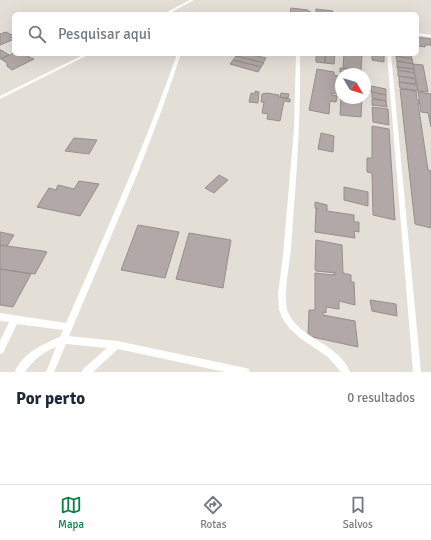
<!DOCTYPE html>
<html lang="pt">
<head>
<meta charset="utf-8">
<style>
  :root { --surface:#fff; --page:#f6f6f7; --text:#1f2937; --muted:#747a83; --line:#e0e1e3; --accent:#0b8043 }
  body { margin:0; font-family:Signika,sans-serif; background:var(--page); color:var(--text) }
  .compass { position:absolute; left:335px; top:68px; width:36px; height:36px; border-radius:50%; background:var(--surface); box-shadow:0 4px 16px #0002; rotate:128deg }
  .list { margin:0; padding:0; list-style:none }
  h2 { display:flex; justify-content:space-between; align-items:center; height:52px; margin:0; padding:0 16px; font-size:17px }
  h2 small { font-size:13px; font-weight:400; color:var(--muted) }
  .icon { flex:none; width:22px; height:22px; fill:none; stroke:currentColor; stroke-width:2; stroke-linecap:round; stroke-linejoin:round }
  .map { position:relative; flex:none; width:431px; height:372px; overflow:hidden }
  .search { position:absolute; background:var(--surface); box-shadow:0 4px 16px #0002; left:12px; right:12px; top:12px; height:44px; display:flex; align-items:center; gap:10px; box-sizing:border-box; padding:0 14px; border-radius:6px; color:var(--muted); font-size:15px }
  .sheet { height:112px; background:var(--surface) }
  nav { display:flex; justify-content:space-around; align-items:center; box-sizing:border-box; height:56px; border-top:1px solid var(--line); background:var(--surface); font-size:11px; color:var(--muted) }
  nav a { display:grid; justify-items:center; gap:2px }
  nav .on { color:var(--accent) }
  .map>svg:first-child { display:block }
</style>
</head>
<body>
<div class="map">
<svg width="431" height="372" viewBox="0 0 431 372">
  <rect width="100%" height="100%" fill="#e3dfd7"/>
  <!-- building -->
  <g fill="#b2a8a7" stroke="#978e8c">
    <polygon points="291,8 308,10 308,11 311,12 311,14 290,14"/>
    <polygon points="316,9 333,11 332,14 321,12 321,14 316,14"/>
    <polygon points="6,32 14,36 10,38 12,40 0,45 0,34"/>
    <polygon points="417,37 431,39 431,45 425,45 425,47 417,46"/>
    <polygon points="0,50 1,50 9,55 0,59"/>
    <polygon points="14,53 29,54 31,55 28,57 34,59 12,70 7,66 7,63 1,59"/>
    <polygon points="237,54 249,54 266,58 263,63 236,56"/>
    <polygon points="316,54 325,54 325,63 316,62"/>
    <polygon points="326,54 335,54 334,64 325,63"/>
    <polygon points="344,54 362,54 361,71 343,68"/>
    <polygon points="372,54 384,54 384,62 372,60"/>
    <polygon points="396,54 411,54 412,59 396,56"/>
    <polygon points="236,56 264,63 261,67 233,60"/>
    <polygon points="396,56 412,59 413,64 397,61"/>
    <polygon points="233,60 261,67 258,72 230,64"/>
    <polygon points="397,61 413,64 414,69 397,67"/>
    <polygon points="413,64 423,65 428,92 418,91"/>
    <polygon points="397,67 414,69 414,73 398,70"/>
    <polygon points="340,68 363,71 363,74 340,72"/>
    <polygon points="317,69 334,72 334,75 338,76 337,94 332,93 332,95 337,96 336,102 330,101 329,114 309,110"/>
    <polygon points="398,70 414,73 416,78 398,76"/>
    <polygon points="399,76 415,79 416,84 399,82"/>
    <polygon points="399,82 417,85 418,91 400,88"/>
    <polygon points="371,86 386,89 386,95 371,92"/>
    <polygon points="400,89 416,91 417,100 419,100 420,104 418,103 428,170 431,171 431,228 415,224"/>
    <polygon points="255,91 259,92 258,103 249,102 251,93 255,94"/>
    <polygon points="372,92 386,95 386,101 372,98"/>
    <polygon points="418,92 431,94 431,127 428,113 421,112"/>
    <polygon points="267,93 279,95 278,97 290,99 290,102 284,101 280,121 267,119 268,114 262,113 264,102 261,102 262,94"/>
    <polygon points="281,93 289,94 288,98 280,97"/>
    <polygon points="341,98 362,98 361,117 340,115"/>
    <polygon points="372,99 386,101 387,107 372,105"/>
    <polygon points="372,107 388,109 389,125 373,122"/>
    <polygon points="372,126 389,129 395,220 373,215 372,173 367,172 367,158 372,158"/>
    <polygon points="321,133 334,136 333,152 318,149"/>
    <polygon points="74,138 97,140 89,154 65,151"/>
    <polygon points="219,175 228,180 214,193 205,188"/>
    <polygon points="79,181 99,184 80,216 37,207 49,188 56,190 58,185 74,189"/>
    <polygon points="344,187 368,192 368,206 344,200"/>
    <polygon points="315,202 327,205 327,211 354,215 354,222 359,222 359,232 354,231 355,238 315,232 316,209 318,209 315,208"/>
    <polygon points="138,225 179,232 165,278 121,270"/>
    <polygon points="0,232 14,235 7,246 0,245"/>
    <polygon points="189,233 231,240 223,288 176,279"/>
    <polygon points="316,240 342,245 343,273 351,275 351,282 354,282 355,305 339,301 339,309 326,307 326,313 323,312 323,315 355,321 358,347 308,336 309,310 315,310 315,273 333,275 333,274 336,274 336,273 316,271 315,269"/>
    <polygon points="0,245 43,251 47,252 35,274 0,269"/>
    <polygon points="0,269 31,274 13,307 0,305"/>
    <polygon points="370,300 396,304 397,316 372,311"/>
  </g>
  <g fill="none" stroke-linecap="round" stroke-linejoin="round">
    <!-- service -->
    <g fill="#fff" fill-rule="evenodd">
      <polygon points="190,0 194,0 168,14 163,14"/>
      <polygon points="417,33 431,35 431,37 417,35"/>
      <polygon points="85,54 90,54 0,99 0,96"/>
      <path d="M 177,54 L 181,54 L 161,112 L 139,170 L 69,336 L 117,341 L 246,368 L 249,369 L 250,372 L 225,372 L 118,349 L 93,372 L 82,372 L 83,369 L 107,348 L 66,344 L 54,372 L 46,372 L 56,347 C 41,353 34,360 25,372 L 15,372 C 22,353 43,344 60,337 L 63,330 L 17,324 L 3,353 L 0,354 L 0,341 L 9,322 L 0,321 L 0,313 L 66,323 C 105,234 145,146 177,54 Z"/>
      <path d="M 296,54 L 300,54 C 301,119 296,184 291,248 C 290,265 282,297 288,312 C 299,339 339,343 350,372 L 341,372 L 328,357 L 300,338 L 290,329 L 282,318 L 279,309 L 278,294 L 283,255 L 294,129 Z"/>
      <polygon points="387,54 391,54 421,372 413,372"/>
    </g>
  </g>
</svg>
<svg class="compass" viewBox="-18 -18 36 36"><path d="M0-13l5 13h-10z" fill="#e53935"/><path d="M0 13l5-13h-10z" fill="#747a83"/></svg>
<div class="search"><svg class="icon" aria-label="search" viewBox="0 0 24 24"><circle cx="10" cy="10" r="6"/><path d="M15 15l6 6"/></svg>Pesquisar aqui</div>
</div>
<section class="sheet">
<h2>Por perto<small>0 resultados</small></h2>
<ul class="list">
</ul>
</section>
<nav>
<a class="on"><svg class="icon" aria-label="map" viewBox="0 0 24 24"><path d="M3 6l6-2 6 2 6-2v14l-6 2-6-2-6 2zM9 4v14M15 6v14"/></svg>Mapa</a>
<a><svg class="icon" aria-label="directions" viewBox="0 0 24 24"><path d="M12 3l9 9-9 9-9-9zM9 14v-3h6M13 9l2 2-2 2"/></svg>Rotas</a>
<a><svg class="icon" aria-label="saved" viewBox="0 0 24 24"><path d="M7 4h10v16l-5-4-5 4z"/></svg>Salvos</a>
</nav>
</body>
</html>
